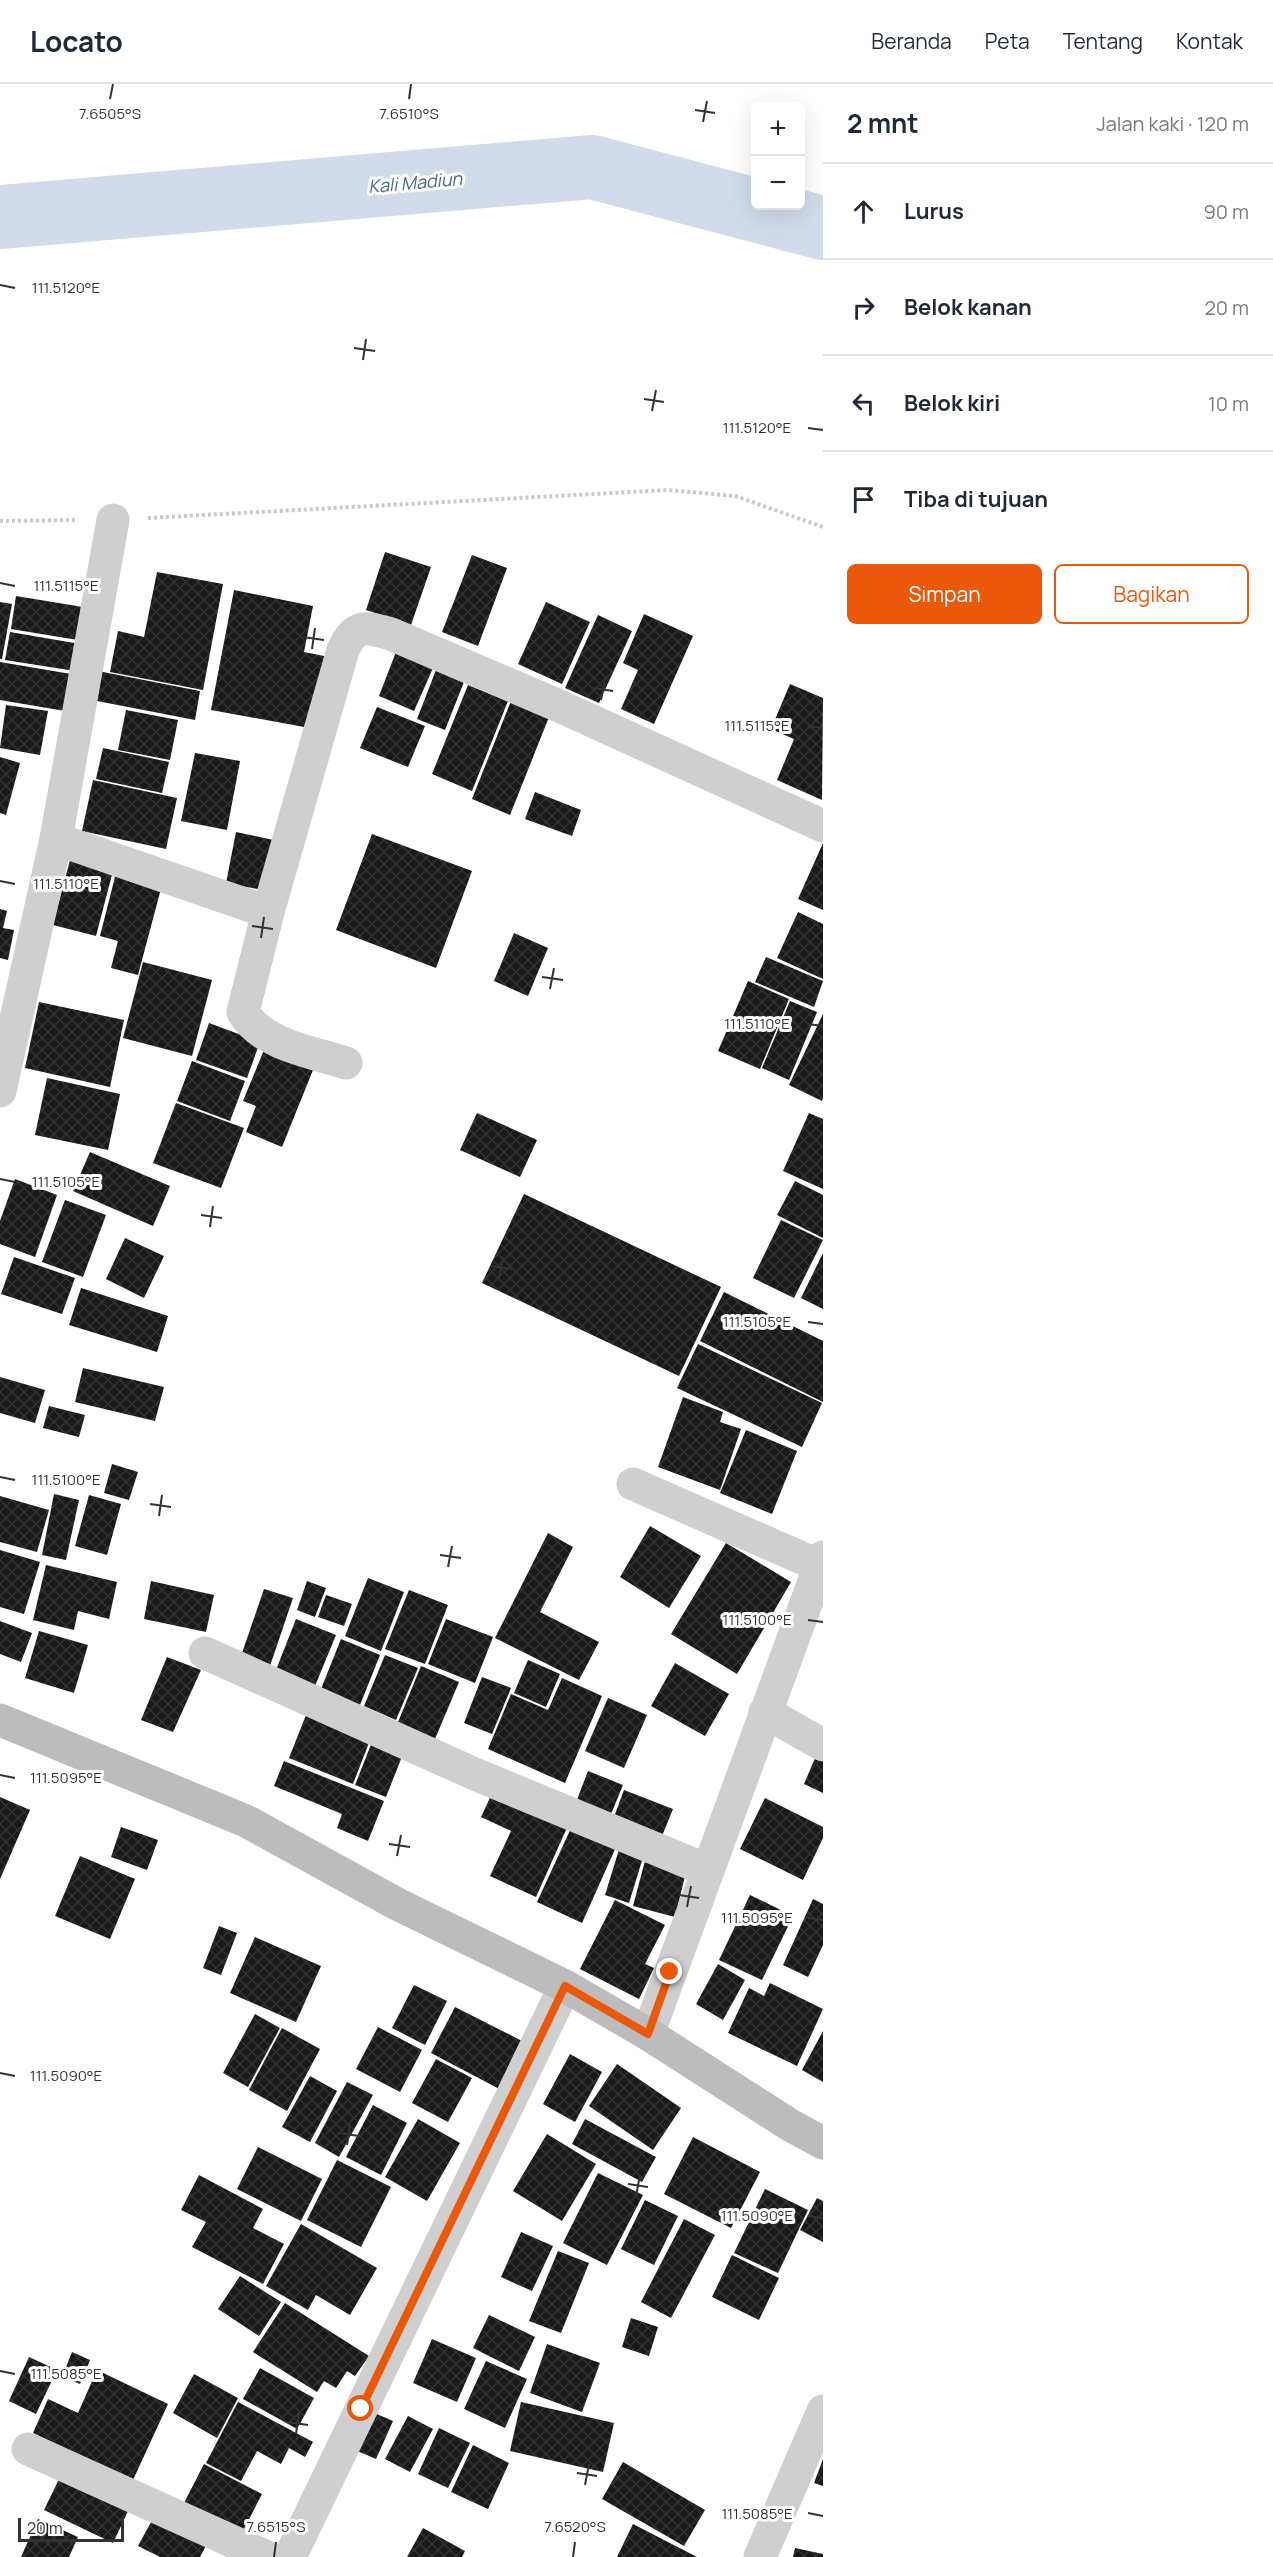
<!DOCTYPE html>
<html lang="id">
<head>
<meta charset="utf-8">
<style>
  :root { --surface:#fff; --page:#f6f6f7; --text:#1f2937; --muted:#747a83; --line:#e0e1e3; --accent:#ea580c }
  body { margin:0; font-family:Manrope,sans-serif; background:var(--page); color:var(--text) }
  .controls { position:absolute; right:18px; top:18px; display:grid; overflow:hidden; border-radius:9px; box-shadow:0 6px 24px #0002 }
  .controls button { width:54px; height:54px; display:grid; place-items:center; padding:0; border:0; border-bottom:2px solid var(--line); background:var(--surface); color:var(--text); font:30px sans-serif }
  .scale { position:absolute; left:18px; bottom:15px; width:106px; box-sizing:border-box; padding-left:6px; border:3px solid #323232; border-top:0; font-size:16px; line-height:21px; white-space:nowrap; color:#323232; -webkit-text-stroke:4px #fff; paint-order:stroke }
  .stop { position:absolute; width:18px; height:18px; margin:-14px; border:4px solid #ea580c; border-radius:50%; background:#fff }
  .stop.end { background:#ea580c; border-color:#fff; box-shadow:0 2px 6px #0008 }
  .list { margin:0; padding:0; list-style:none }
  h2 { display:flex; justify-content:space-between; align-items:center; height:78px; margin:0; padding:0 24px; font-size:26px }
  h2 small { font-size:20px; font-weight:400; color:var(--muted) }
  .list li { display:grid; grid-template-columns:39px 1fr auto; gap:18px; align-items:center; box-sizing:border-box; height:96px; padding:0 24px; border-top:2px solid var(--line) }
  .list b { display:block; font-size:22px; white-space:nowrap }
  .list em { font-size:20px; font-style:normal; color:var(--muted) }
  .actions { display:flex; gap:12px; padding:18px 24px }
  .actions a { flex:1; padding:14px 0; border:2px solid var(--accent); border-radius:9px; text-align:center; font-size:21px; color:var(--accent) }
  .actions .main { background:var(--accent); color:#fff }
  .icon { flex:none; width:33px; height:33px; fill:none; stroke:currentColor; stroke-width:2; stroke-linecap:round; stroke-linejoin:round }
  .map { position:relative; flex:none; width:823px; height:2473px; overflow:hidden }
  header { display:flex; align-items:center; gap:36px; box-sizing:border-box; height:84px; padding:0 30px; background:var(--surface); border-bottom:2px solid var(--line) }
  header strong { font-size:28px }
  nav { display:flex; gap:33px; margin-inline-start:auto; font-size:21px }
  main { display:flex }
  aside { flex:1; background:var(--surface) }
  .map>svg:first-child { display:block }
</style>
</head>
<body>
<header>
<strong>Locato</strong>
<nav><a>Beranda</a><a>Peta</a><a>Tentang</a><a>Kontak</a></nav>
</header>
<main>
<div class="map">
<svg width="823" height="2473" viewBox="0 0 823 2473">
  <defs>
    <pattern id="building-cross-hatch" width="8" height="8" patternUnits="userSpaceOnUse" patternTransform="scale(1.5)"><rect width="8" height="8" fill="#191919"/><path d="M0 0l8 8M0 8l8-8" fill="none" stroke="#323232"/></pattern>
  </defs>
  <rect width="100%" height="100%" fill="#fff"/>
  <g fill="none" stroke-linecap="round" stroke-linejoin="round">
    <!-- river -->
    <polyline stroke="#d1dbea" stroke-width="64" points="0,133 592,83 823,144"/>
  </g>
  <!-- building -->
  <g fill="url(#building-cross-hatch)">
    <polygon points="385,468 431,483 411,541 366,526"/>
    <polygon points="472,471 507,484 478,562 442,548"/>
    <polygon points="157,488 223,500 203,606 110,588 118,547 144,553"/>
    <polygon points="234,506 313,522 304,568 329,573 315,645 211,626"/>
    <polygon points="16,512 89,524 84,557 11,545"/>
    <polygon points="0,518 12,520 2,575 0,575"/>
    <polygon points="546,518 590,538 562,600 518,580"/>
    <polygon points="644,530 693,552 654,640 621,625 638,586 623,579"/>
    <polygon points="598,531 632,547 599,619 565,604"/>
    <polygon points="10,548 80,560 75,587 5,576"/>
    <polygon points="396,568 433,584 414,627 379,612"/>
    <polygon points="0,578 71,590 65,627 0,616"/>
    <polygon points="436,586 464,598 445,646 417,635"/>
    <polygon points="98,587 200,607 195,636 92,616"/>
    <polygon points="790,600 823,614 822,716 777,696 794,655 771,645"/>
    <polygon points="468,601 508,617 472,707 432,690"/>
    <polygon points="511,617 549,633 510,731 472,715"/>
    <polygon points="6,621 48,627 40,671 0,664"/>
    <polygon points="377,623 425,642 408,683 360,664"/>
    <polygon points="126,626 178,636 170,676 118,666"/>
    <polygon points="103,664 169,678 162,709 96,695"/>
    <polygon points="195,669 240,677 227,746 181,737"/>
    <polygon points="0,673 20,679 6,731 0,729"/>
    <polygon points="93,696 177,714 166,765 82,747"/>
    <polygon points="535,708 581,726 572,752 525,735"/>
    <polygon points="236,748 278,757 268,807 226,799"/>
    <polygon points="372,750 472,787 436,884 336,846"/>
    <polygon points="823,759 823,826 798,815"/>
    <polygon points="71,772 114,783 96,852 53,841"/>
    <polygon points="116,789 162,801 138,891 111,884 118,857 100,852"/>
    <polygon points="0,825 7,827 3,844 14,846 8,876 0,874"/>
    <polygon points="798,828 823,840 823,895 777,874"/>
    <polygon points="514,849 548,864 528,912 494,897"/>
    <polygon points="766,873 823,897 814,923 755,898"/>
    <polygon points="143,878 212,896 192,972 123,954"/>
    <polygon points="748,897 789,915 760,985 718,967"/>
    <polygon points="790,917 817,928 789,996 762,984"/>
    <polygon points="39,918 124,936 110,1003 25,984"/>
    <polygon points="823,930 823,1014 822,1017 789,1001"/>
    <polygon points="209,939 260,958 247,994 196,976"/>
    <polygon points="268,956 317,976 282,1063 246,1048 256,1022 243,1017"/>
    <polygon points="192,977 245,997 230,1037 177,1017"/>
    <polygon points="47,994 120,1010 108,1066 35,1051"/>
    <polygon points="176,1019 244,1044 221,1104 153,1079"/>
    <polygon points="477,1029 537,1056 520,1093 460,1066"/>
    <polygon points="809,1029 823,1035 823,1105 783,1087"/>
    <polygon points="90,1068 170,1102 153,1142 73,1107"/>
    <polygon points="15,1095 57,1111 35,1173 0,1160 0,1137"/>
    <polygon points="795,1097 823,1111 823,1154 777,1131"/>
    <polygon points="524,1110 721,1203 679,1292 482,1199"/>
    <polygon points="65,1116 106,1131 83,1193 42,1178"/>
    <polygon points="781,1136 823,1156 794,1214 753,1194"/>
    <polygon points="125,1154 164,1172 144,1214 106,1195"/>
    <polygon points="823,1169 823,1225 801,1214"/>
    <polygon points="14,1173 75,1194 62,1230 1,1210"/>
    <polygon points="81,1204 168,1232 157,1268 69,1241"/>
    <polygon points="724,1208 823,1257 823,1318 700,1257"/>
    <polygon points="698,1260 822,1319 802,1363 677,1304"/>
    <polygon points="83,1284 164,1303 155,1337 75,1318"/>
    <polygon points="0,1293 45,1306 35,1339 0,1329"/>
    <polygon points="683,1313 723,1328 720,1338 741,1345 720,1406 658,1383"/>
    <polygon points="49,1322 85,1331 79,1353 43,1344"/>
    <polygon points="746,1346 797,1367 772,1430 720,1409"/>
    <polygon points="112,1380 138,1388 129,1416 104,1409"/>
    <polygon points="54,1410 79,1416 66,1476 42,1471"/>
    <polygon points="89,1411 121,1420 107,1471 75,1462"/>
    <polygon points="0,1412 49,1426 37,1468 0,1458"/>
    <polygon points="650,1442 701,1472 669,1524 620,1493"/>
    <polygon points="548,1449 573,1463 540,1528 599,1558 579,1596 495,1554"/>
    <polygon points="726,1459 791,1498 737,1590 671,1550"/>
    <polygon points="0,1466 40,1478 24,1530 0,1523"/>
    <polygon points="46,1481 117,1498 109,1535 78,1527 74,1546 33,1536"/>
    <polygon points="368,1494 404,1508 381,1567 345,1552"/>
    <polygon points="151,1497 214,1511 206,1548 144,1535"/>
    <polygon points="307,1497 326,1504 315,1533 297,1526"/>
    <polygon points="264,1505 293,1514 269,1585 240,1575"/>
    <polygon points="409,1506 448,1521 425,1580 385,1565"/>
    <polygon points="326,1511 352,1520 344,1542 318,1533"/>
    <polygon points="296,1535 336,1551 315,1602 276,1586"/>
    <polygon points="446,1535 493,1553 475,1599 428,1580"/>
    <polygon points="0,1537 32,1549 21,1578 0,1570"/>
    <polygon points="39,1547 88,1561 74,1609 25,1594"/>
    <polygon points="341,1555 380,1571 360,1621 321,1605"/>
    <polygon points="385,1571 418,1584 396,1636 364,1622"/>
    <polygon points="167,1573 201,1586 173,1648 141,1636"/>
    <polygon points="528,1576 560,1590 546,1623 514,1609"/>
    <polygon points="675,1579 729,1610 705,1652 651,1622"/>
    <polygon points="421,1582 459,1598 435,1655 398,1638"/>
    <polygon points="482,1593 511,1604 492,1650 464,1639"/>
    <polygon points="562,1594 602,1612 565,1699 488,1665 511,1610 548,1626"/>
    <polygon points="608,1614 647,1631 624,1684 585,1667"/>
    <polygon points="308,1626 372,1651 353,1700 289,1674"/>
    <polygon points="374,1653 405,1665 386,1713 355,1701"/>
    <polygon points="816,1672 823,1675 823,1709 804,1700"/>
    <polygon points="284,1677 384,1717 368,1757 337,1744 342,1730 274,1702"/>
    <polygon points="588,1687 623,1701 607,1740 573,1726"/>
    <polygon points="495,1703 570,1737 536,1813 490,1792 511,1747 481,1733"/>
    <polygon points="624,1706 673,1725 658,1762 610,1744"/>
    <polygon points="0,1713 30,1726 0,1795"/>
    <polygon points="765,1714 823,1743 823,1754 803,1796 740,1765"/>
    <polygon points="572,1742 616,1763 582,1839 537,1818"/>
    <polygon points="121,1743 158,1756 147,1786 111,1773"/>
    <polygon points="621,1759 645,1767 629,1819 605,1811"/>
    <polygon points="80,1772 135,1795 110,1855 55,1832"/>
    <polygon points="646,1773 687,1784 675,1833 633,1822"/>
    <polygon points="750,1811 793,1832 762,1896 719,1876"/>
    <polygon points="813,1815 823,1820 823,1861 808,1893 783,1881"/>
    <polygon points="615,1816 665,1841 645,1880 654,1884 639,1915 580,1885"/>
    <polygon points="219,1842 237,1849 221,1891 203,1884"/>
    <polygon points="255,1853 321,1882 296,1938 230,1909"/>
    <polygon points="718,1880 745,1896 723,1936 696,1920"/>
    <polygon points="770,1899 823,1925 797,1982 728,1949 749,1904 764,1912"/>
    <polygon points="414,1901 447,1917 425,1961 392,1944"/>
    <polygon points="455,1923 530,1961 505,2008 431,1969"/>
    <polygon points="255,1930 280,1944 248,2003 223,1989"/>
    <polygon points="378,1943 422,1966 400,2008 356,1985"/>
    <polygon points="282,1944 320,1965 287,2027 249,2006"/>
    <polygon points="823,1947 823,1998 802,1986"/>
    <polygon points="570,1970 602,1988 575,2038 543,2020"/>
    <polygon points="436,1975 472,1994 448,2038 412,2019"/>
    <polygon points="617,1980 681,2024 653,2066 589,2022"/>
    <polygon points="310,1992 337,2007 310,2058 282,2043"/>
    <polygon points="347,1998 373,2011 339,2073 315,2059"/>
    <polygon points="373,2021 407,2039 381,2091 346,2073"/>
    <polygon points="418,2035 460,2059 427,2117 385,2093"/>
    <polygon points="585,2035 656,2073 642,2098 572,2060"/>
    <polygon points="547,2050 596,2080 562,2137 513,2107"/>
    <polygon points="693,2053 760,2088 731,2144 664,2110"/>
    <polygon points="258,2063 322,2095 301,2137 237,2105"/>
    <polygon points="337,2076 391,2103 361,2163 307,2136"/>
    <polygon points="598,2089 643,2111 607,2181 563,2159"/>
    <polygon points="199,2091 263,2125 253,2144 284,2160 263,2200 192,2163 206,2138 181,2126"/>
    <polygon points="765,2105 808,2126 778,2189 734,2169"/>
    <polygon points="817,2114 823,2117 823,2158 800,2146"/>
    <polygon points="645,2116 678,2132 654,2181 621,2165"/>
    <polygon points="684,2135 715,2151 671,2234 641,2218"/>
    <polygon points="301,2140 377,2184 350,2231 316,2211 308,2226 266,2202"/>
    <polygon points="521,2148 553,2162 532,2207 501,2193"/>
    <polygon points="558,2167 589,2179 561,2249 529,2237"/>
    <polygon points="732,2171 779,2194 759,2236 712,2213"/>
    <polygon points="240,2192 281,2218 259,2252 218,2225"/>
    <polygon points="285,2219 369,2272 355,2292 347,2287 336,2304 324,2297 317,2308 253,2268"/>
    <polygon points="489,2231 535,2253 519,2287 473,2264"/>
    <polygon points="631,2234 658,2243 649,2272 622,2263"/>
    <polygon points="432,2255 476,2274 457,2318 413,2299"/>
    <polygon points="547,2260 600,2279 582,2328 530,2309"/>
    <polygon points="72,2268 90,2276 80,2300 62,2293"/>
    <polygon points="29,2273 57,2286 36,2330 9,2317"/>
    <polygon points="486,2277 527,2295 505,2344 464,2325"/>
    <polygon points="260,2284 314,2314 297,2345 243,2315"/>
    <polygon points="97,2286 168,2320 133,2396 33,2349 48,2315 78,2329"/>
    <polygon points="194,2290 238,2314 217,2354 173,2329"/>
    <polygon points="238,2318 313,2358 305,2373 289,2364 281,2380 257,2367 241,2397 206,2379"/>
    <polygon points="521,2318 614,2339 603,2388 510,2367"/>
    <polygon points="372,2328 393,2337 376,2375 355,2366"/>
    <polygon points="408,2332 433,2345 410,2388 385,2375"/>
    <polygon points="439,2344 470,2359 448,2404 418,2390"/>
    <polygon points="473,2361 509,2379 488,2425 451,2408"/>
    <polygon points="823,2375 823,2402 814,2399"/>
    <polygon points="623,2378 705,2426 684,2462 602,2415"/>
    <polygon points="204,2380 262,2410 242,2449 184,2419"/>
    <polygon points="62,2389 130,2423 113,2459 44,2426"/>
    <polygon points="157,2427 210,2454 200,2473 160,2473 138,2462"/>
    <polygon points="38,2435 78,2453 69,2473 21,2473"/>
    <polygon points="633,2440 697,2473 617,2473"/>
    <polygon points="423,2444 465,2467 462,2473 407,2473"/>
    <polygon points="795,2464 823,2470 823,2473 793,2473"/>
  </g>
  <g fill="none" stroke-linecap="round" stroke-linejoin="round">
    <!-- path -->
    <g stroke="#c9c9c9" stroke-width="4" stroke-dasharray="3 3" stroke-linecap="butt">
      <polyline points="148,434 668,406 735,412 823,443"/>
      <polyline points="0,437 77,436"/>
    </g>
    <!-- minor -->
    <g stroke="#cfcfcf" stroke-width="33">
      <path d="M 56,755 L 268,828 L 243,928 C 262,961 312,968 346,979"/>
      <path d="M 268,828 L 343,566 C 356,539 365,543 391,550 L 557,621 L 823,742"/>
      <polyline points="0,1007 56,755 113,436"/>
      <polyline points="633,1400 820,1482"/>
      <polyline points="205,1569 477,1691 707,1786"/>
      <polyline points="765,1628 823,1661"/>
      <polyline points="648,1950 823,1473"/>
      <polyline points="28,2365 267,2473"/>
      <polyline points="290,2473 565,1902"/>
      <polyline points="760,2473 823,2327"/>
    </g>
    <!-- secondary -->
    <polyline stroke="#bcbcbc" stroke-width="33" points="0,1636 246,1737 397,1820 565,1902 648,1950 790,2041 823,2059"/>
  </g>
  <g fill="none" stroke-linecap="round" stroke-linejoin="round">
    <!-- route -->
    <polyline stroke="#ea580c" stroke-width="8" points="361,2325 565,1902 648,1950 670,1888"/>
  </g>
  <!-- ticks -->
  <path fill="none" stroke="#323232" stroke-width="2" d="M 110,15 L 113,0M 409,15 L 411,0M 695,26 L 715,29M 703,38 L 707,17M 0,201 L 15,204M 354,264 L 375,267M 363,276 L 366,255M 644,315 L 664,318M 652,327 L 656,306M 808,344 L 823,346M 0,499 L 15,502M 303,553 L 324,556M 312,565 L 315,544M 593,604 L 613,607M 601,616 L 605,595M 808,642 L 823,644M 0,797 L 15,800M 252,842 L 273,845M 261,854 L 264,833M 542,893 L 563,896M 550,905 L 554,884M 808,940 L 823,942M 0,1095 L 15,1098M 201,1131 L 222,1134M 210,1143 L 213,1122M 491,1182 L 512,1185M 499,1194 L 503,1173M 808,1238 L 823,1240M 0,1393 L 15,1396M 150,1420 L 171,1423M 159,1432 L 162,1411M 440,1471 L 461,1474M 448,1483 L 452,1462M 808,1536 L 823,1538M 0,1691 L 15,1694M 389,1760 L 410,1763M 397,1772 L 401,1751M 679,1811 L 699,1814M 687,1823 L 691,1802M 808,1834 L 823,1836M 0,1989 L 15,1992M 338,2049 L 359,2052M 347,2061 L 350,2040M 628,2100 L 648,2103M 636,2112 L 640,2091M 808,2132 L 823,2134M 0,2287 L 15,2290M 287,2338 L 308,2341M 296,2350 L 299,2329M 577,2389 L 597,2392M 585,2401 L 589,2380M 808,2429 L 823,2432M 274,2473 L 276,2458M 573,2473 L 575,2458"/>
  <g text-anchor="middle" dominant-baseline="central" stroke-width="6" stroke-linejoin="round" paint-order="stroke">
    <!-- water labels -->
    <g font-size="18" font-style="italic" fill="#48658b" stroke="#fff">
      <text transform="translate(415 98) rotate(-5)">Kali Madiun</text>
    </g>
  </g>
  <g font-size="15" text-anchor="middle" fill="#323232" stroke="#fff" stroke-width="6" stroke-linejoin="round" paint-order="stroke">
    <text x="110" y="35">7.6505°S</text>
    <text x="409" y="35">7.6510°S</text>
    <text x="66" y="209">111.5120°E</text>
    <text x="757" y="349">111.5120°E</text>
    <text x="66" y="507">111.5115°E</text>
    <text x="757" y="647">111.5115°E</text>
    <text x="66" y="805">111.5110°E</text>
    <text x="757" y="945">111.5110°E</text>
    <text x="66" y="1103">111.5105°E</text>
    <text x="757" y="1243">111.5105°E</text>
    <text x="66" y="1401">111.5100°E</text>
    <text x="757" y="1541">111.5100°E</text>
    <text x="66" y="1699">111.5095°E</text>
    <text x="757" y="1839">111.5095°E</text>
    <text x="66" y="1997">111.5090°E</text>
    <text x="757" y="2137">111.5090°E</text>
    <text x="66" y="2295">111.5085°E</text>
    <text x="757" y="2435">111.5085°E</text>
    <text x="276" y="2448">7.6515°S</text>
    <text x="575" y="2448">7.6520°S</text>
  </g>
</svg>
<div class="controls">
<button>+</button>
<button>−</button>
</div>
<div class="scale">20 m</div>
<div class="stop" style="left:361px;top:2325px"></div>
<div class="stop end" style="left:670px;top:1888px"></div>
</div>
<aside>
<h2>2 mnt<small>Jalan kaki · 120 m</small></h2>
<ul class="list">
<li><svg class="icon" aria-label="ahead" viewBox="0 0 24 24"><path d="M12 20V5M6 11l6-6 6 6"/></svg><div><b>Lurus</b></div><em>90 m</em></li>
<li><svg class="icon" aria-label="right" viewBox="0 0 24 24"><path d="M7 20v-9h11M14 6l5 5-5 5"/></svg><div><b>Belok kanan</b></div><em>20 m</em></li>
<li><svg class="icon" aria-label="left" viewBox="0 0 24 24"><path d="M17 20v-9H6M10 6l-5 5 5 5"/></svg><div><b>Belok kiri</b></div><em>10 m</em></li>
<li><svg class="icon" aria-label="arrive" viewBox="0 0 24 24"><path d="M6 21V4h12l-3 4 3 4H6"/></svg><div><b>Tiba di tujuan</b></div></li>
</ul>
<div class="actions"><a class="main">Simpan</a><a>Bagikan</a></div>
</aside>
</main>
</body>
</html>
